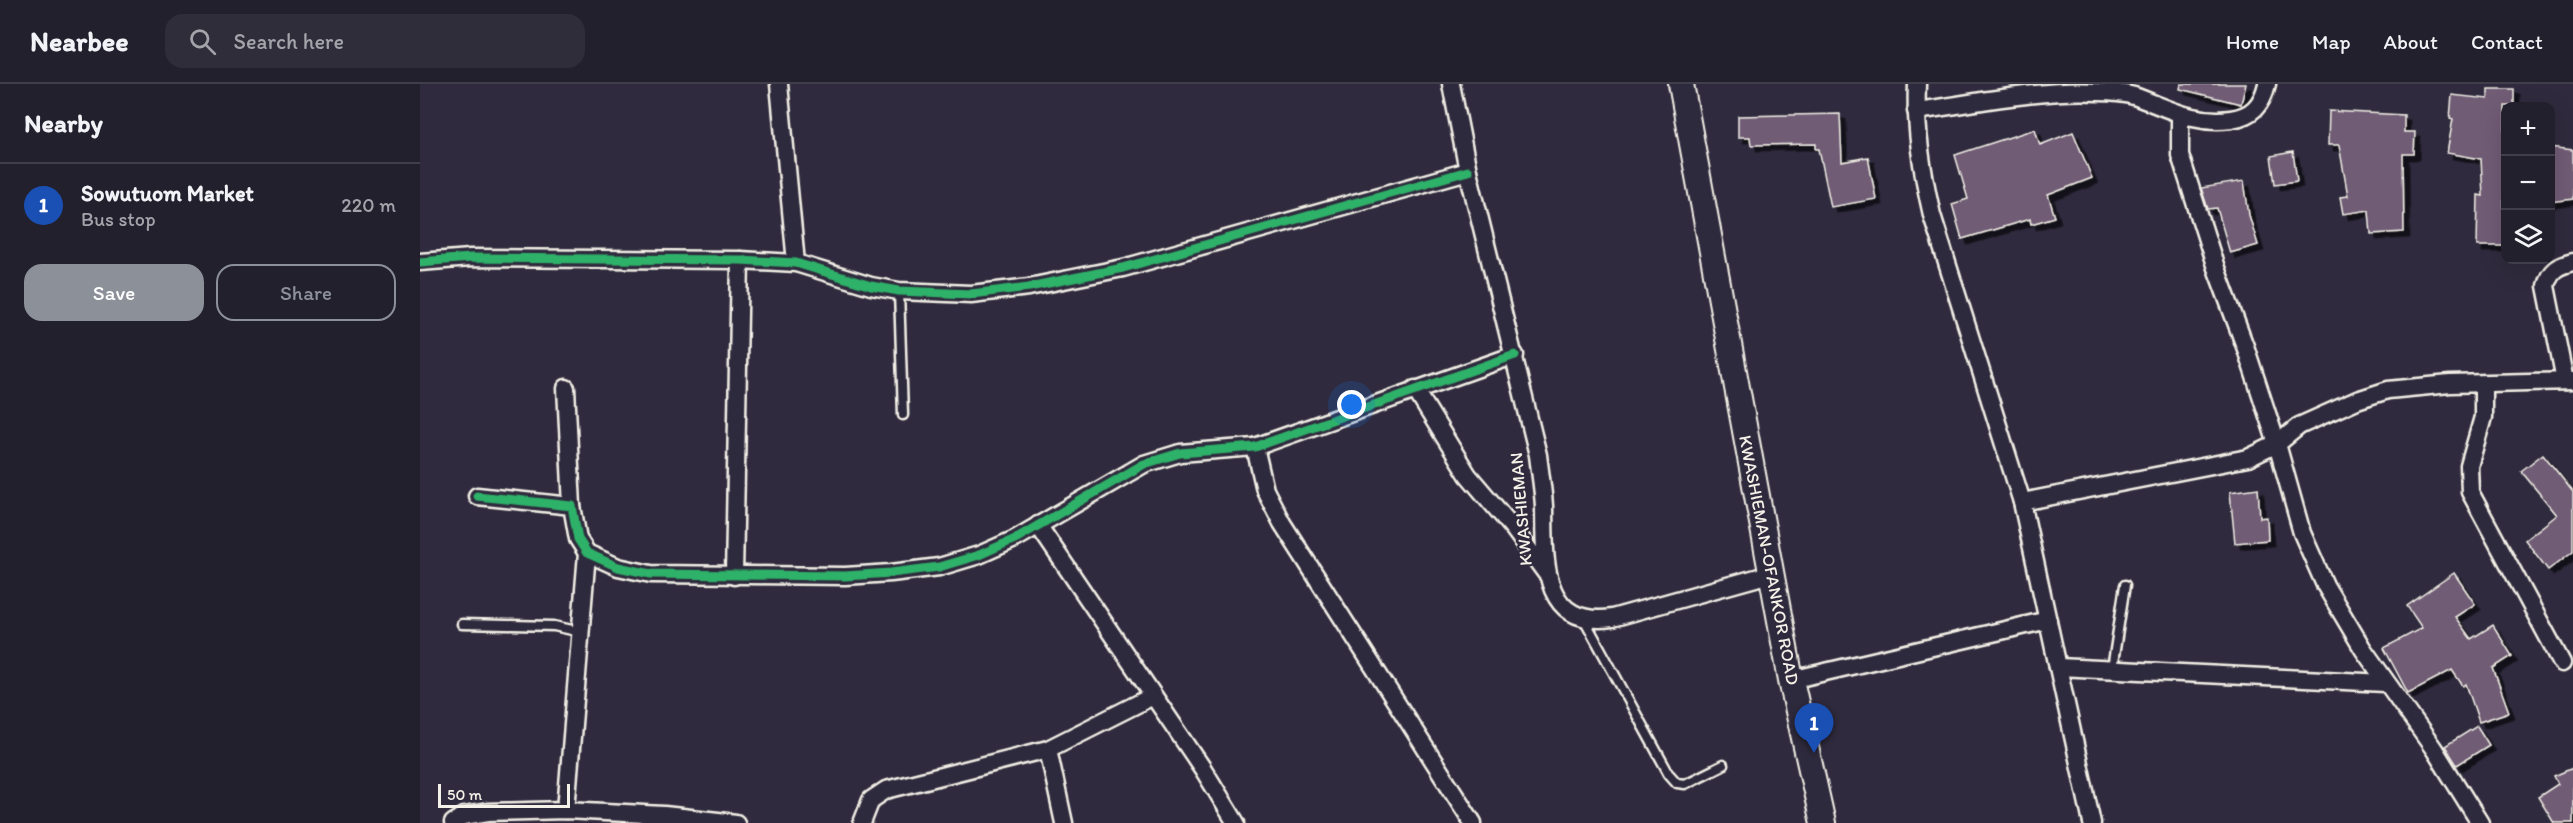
<!DOCTYPE html>
<html lang="en">
<head>
<meta charset="utf-8">
<style>
  :root { --surface:#23202e; --page:#2f2d3a; --text:#f1f3f6; --muted:#a3a3aa; --line:#403e4a; --accent:#8c9099 }
  body { margin:0; font-family:Itim,sans-serif; background:var(--page); color:var(--text) }
  .controls { position:absolute; right:18px; top:18px; display:grid; overflow:hidden; border-radius:12px; box-shadow:0 6px 24px #0002 }
  .controls button { width:54px; height:54px; display:grid; place-items:center; padding:0; border:0; border-bottom:2px solid var(--line); background:var(--surface); color:var(--text); font:30px sans-serif }
  .scale { position:absolute; left:18px; bottom:15px; width:132px; box-sizing:border-box; padding-left:6px; border:3px solid #f4f1e8; border-top:0; font-size:16px; line-height:21px; white-space:nowrap; color:#f4f1e8; -webkit-text-stroke:4px #2f2a3d; paint-order:stroke }
  .you { position:absolute; left:932px; top:321px; width:21px; height:21px; margin:-15px; border:4px solid #fff; border-radius:50%; background:#1a73e8; box-shadow:0 0 0 9px #1a73e833 }
  .badge { display:grid; place-items:center; width:39px; height:39px; border-radius:50%; background:var(--accent); color:#fff; font-size:20px; font-weight:700 }
  .pin { position:absolute; translate:-50% -50px; filter:drop-shadow(0 2px 3px #0008) }
  .pin::after { content:''; position:absolute; top:32px; width:21px; height:18px; background:inherit; clip-path:polygon(0 0,100% 0,50% 100%) }
  .list { margin:0; padding:0; list-style:none }
  h2 { display:flex; justify-content:space-between; align-items:center; height:78px; margin:0; padding:0 24px; font-size:26px }
  h2 small { font-size:20px; font-weight:400; color:var(--muted) }
  .list li { display:grid; grid-template-columns:39px 1fr auto; gap:18px; align-items:center; box-sizing:border-box; height:84px; padding:0 24px; border-top:2px solid var(--line) }
  .list b { display:block; font-size:22px; white-space:nowrap }
  .list p { margin:0; font-size:20px; white-space:nowrap; color:var(--muted) }
  .list em { font-size:20px; font-style:normal; color:var(--muted) }
  .actions { display:flex; gap:12px; padding:18px 24px }
  .actions a { flex:1; padding:14px 0; border:2px solid var(--accent); border-radius:18px; text-align:center; font-size:21px; color:var(--accent) }
  .actions .main { background:var(--accent); color:#fff }
  .icon { flex:none; width:33px; height:33px; fill:none; stroke:currentColor; stroke-width:2; stroke-linecap:round; stroke-linejoin:round }
  .map { position:relative; flex:none; width:2153px; height:739px; overflow:hidden }
  header { display:flex; align-items:center; gap:36px; box-sizing:border-box; height:84px; padding:0 30px; background:var(--surface); border-bottom:2px solid var(--line) }
  header strong { font-size:28px }
  nav { display:flex; gap:33px; margin-inline-start:auto; font-size:21px }
  .search { width:420px; height:54px; background:var(--page); display:flex; align-items:center; gap:15px; box-sizing:border-box; padding:0 21px; border-radius:18px; color:var(--muted); font-size:22px }
  main { display:flex }
  aside { flex:1; background:var(--surface) }
  .map>svg:first-child { display:block }
</style>
</head>
<body>
<header>
<strong>Nearbee</strong>
<div class="search"><svg class="icon" aria-label="search" viewBox="0 0 24 24"><circle cx="10" cy="10" r="6"/><path d="M15 15l6 6"/></svg>Search here</div>
<nav><a>Home</a><a>Map</a><a>About</a><a>Contact</a></nav>
</header>
<main>
<aside>
<h2>Nearby<small></small></h2>
<ul class="list">
<li><span class="badge" style="background:#1a4fb4">1</span><div><b>Sowutuom Market</b><p>Bus stop</p></div><em>220 m</em></li>
</ul>
<div class="actions"><a class="main">Save</a><a>Share</a></div>
</aside>
<div class="map">
<svg width="2153" height="739" viewBox="0 0 2153 739">
  <defs>
    <filter id="shadow"><feDropShadow dx="5.5" dy="5.5" stdDeviation="0" flood-color="#0009"/></filter>
  </defs>
  <rect width="100%" height="100%" fill="#2f2a3d"/>
  <filter id="ink" filterUnits="userSpaceOnUse"><feTurbulence type="fractalNoise" baseFrequency=".0167" numOctaves="2"/><feDisplacementMap in="SourceGraphic" scale="12" xChannelSelector="R" yChannelSelector="G"/><feConvolveMatrix kernelMatrix="1 2 1 2 8 2 1 2 1" color-interpolation-filters="sRGB"/></filter>
  <g filter="url(#ink)">
    <!-- building -->
    <g fill="#6f5c75" stroke="#f4f1e8" stroke-width="1.5" filter="url(#shadow)">
      <polygon points="1761,0 1826,0 1821,20 1760,5"/>
      <polygon points="2068,5 2094,5 2094,22 2085,22 2085,81 2083,81 2085,162 2057,162 2058,111 2063,112 2061,75 2027,69 2033,35 2030,34 2032,11 2068,15"/>
      <polygon points="1909,27 1984,31 1984,48 1995,48 1994,70 1983,70 1984,148 1951,150 1949,126 1923,130 1920,113 1928,112 1919,61 1908,61"/>
      <polygon points="1420,30 1422,78 1448,73 1456,115 1411,123 1399,65 1396,65 1396,60 1331,61 1330,53 1318,53 1318,32"/>
      <polygon points="1615,45 1620,61 1653,48 1672,94 1628,111 1635,133 1611,140 1610,135 1542,155 1532,120 1548,115 1535,71"/>
      <polygon points="2130,63 2153,66 2153,115 2130,118"/>
      <polygon points="1873,68 1877,97 1855,100 1851,72"/>
      <polygon points="1824,97 1829,131 1838,161 1810,169 1797,124 1788,125 1781,104"/>
      <polygon points="2123,370 2153,408 2153,467 2128,486 2105,456 2137,431 2101,387"/>
      <polygon points="1838,404 1840,434 1847,433 1848,456 1815,459 1810,408"/>
      <polygon points="2034,489 2055,520 2035,533 2051,555 2073,541 2092,572 2073,584 2089,628 2059,638 2046,600 2043,602 2032,586 1988,609 1964,564 2002,544 1987,522"/>
      <polygon points="2057,642 2069,661 2037,681 2025,662"/>
      <polygon points="2153,684 2153,739 2134,739 2118,713 2138,700 2134,692"/>
    </g>
    <g fill="none" stroke-linecap="round" stroke-linejoin="round">
      <!-- service casing -->
      <g stroke="#f4f1e8" stroke-width="13">
        <g id="service">
          <polyline points="479,207 483,331"/>
          <polyline points="1163,533 1249,690 1257,699 1265,700 1303,681"/>
          <polyline points="42,540 134,542 161,548"/>
          <polyline points="1692,585 1705,501"/>
        </g>
      </g>
      <!-- minor casing -->
      <g stroke="#f4f1e8" stroke-width="21">
        <g id="minor">
          <polyline points="359,0 376,179"/>
          <path d="M 1031,0 L 1048,87 L 1118,371 C 1120,388 1123,405 1124,422 C 1125,472 1119,544 1192,534 L 1350,490"/>
          <path d="M 1497,0 C 1495,45 1502,87 1512,131 L 1602,418 L 1672,739"/>
          <path d="M 1496,27 C 1556,19 1618,5 1678,8 C 1689,8 1704,9 1714,12 C 1748,24 1773,40 1811,35 C 1832,32 1842,21 1847,0"/>
          <polyline points="1760,32 1760,71 1796,184 1826,265 1857,360 1882,449 1905,501 1943,565 2014,665 2060,739"/>
          <polyline points="0,178 50,174 320,176 376,179 451,202 479,207 551,210 609,203 703,184 1048,87"/>
          <path d="M 2145,297 L 2126,202 C 2130,186 2137,182 2153,178"/>
          <polyline points="2063,300 2063,333 2049,382 2050,408 2142,579"/>
          <polyline points="146,304 152,422"/>
          <polyline points="995,305 1048,391 1093,444 1126,489"/>
          <polyline points="835,363 845,406 862,439 1053,739"/>
          <polyline points="57,412 152,422 158,455 167,469 198,483 231,490 425,492 471,489 519,483 559,471 595,455 724,380 760,369 835,363 1095,271"/>
          <polyline points="1602,418 1828,374 1857,360 1879,342 1937,316 1968,306 2030,300 2153,297"/>
          <polyline points="618,441 783,685 816,739"/>
          <polyline points="314,492 320,176"/>
          <polyline points="1638,583 1965,599"/>
          <polyline points="1371,596 1628,536"/>
          <polyline points="628,665 644,739"/>
          <polyline points="146,726 167,469"/>
          <polyline points="33,739 44,732 68,728 146,726 244,731 316,739"/>
          <polyline points="442,739 451,716 466,706 628,665 733,612"/>
        </g>
      </g>
      <!-- secondary casing -->
      <g stroke="#f4f1e8" stroke-width="28">
        <polyline id="secondary" points="1261,0 1371,596 1403,739"/>
      </g>
      <!-- service -->
      <use href="#service" stroke="#2f2a3d" stroke-width="8"/>
      <!-- minor -->
      <use href="#minor" stroke="#2f2a3d" stroke-width="16"/>
      <!-- secondary -->
      <use href="#secondary" stroke="#2f2a3d" stroke-width="24"/>
      <!-- cycleway casing -->
      <g stroke="#2f2a3d" stroke-width="13">
        <g id="cycleway">
          <polyline points="0,178 50,174 320,176 376,179 451,202 479,207 551,210 609,203 703,184 1048,87"/>
          <polyline points="57,412 152,422 158,455 167,469 198,483 231,490 425,492 471,489 519,483 559,471 595,455 724,380 760,369 835,363 1095,271"/>
        </g>
      </g>
      <!-- cycleway -->
      <use href="#cycleway" stroke="#2db169" stroke-width="9"/>
    </g>
  </g>
  <g text-anchor="middle" dominant-baseline="central" stroke-width="4.5" stroke-linejoin="round" paint-order="stroke">
    <!-- street labels -->
    <g font-size="18" fill="#f4f1e8" stroke="#2f2a3d">
      <text transform="translate(1101 425) rotate(-95)">KWASHIEMAN</text>
      <text transform="translate(1349 476) rotate(79)">KWASHIEMAN-OFANKOR ROAD</text>
    </g>
  </g>
</svg>
<div class="controls">
<button>+</button>
<button>−</button>
<button><svg class="icon" aria-label="layers" viewBox="0 0 24 24"><path d="M12 4l9 5-9 5-9-5zM3 14l9 5 9-5"/></svg></button>
</div>
<div class="scale">50 m</div>
<div class="you"></div>
<div class="pin badge" style="left:1394px;top:669px;background:#1a4fb4">1</div>
</div>
</main>
</body>
</html>
